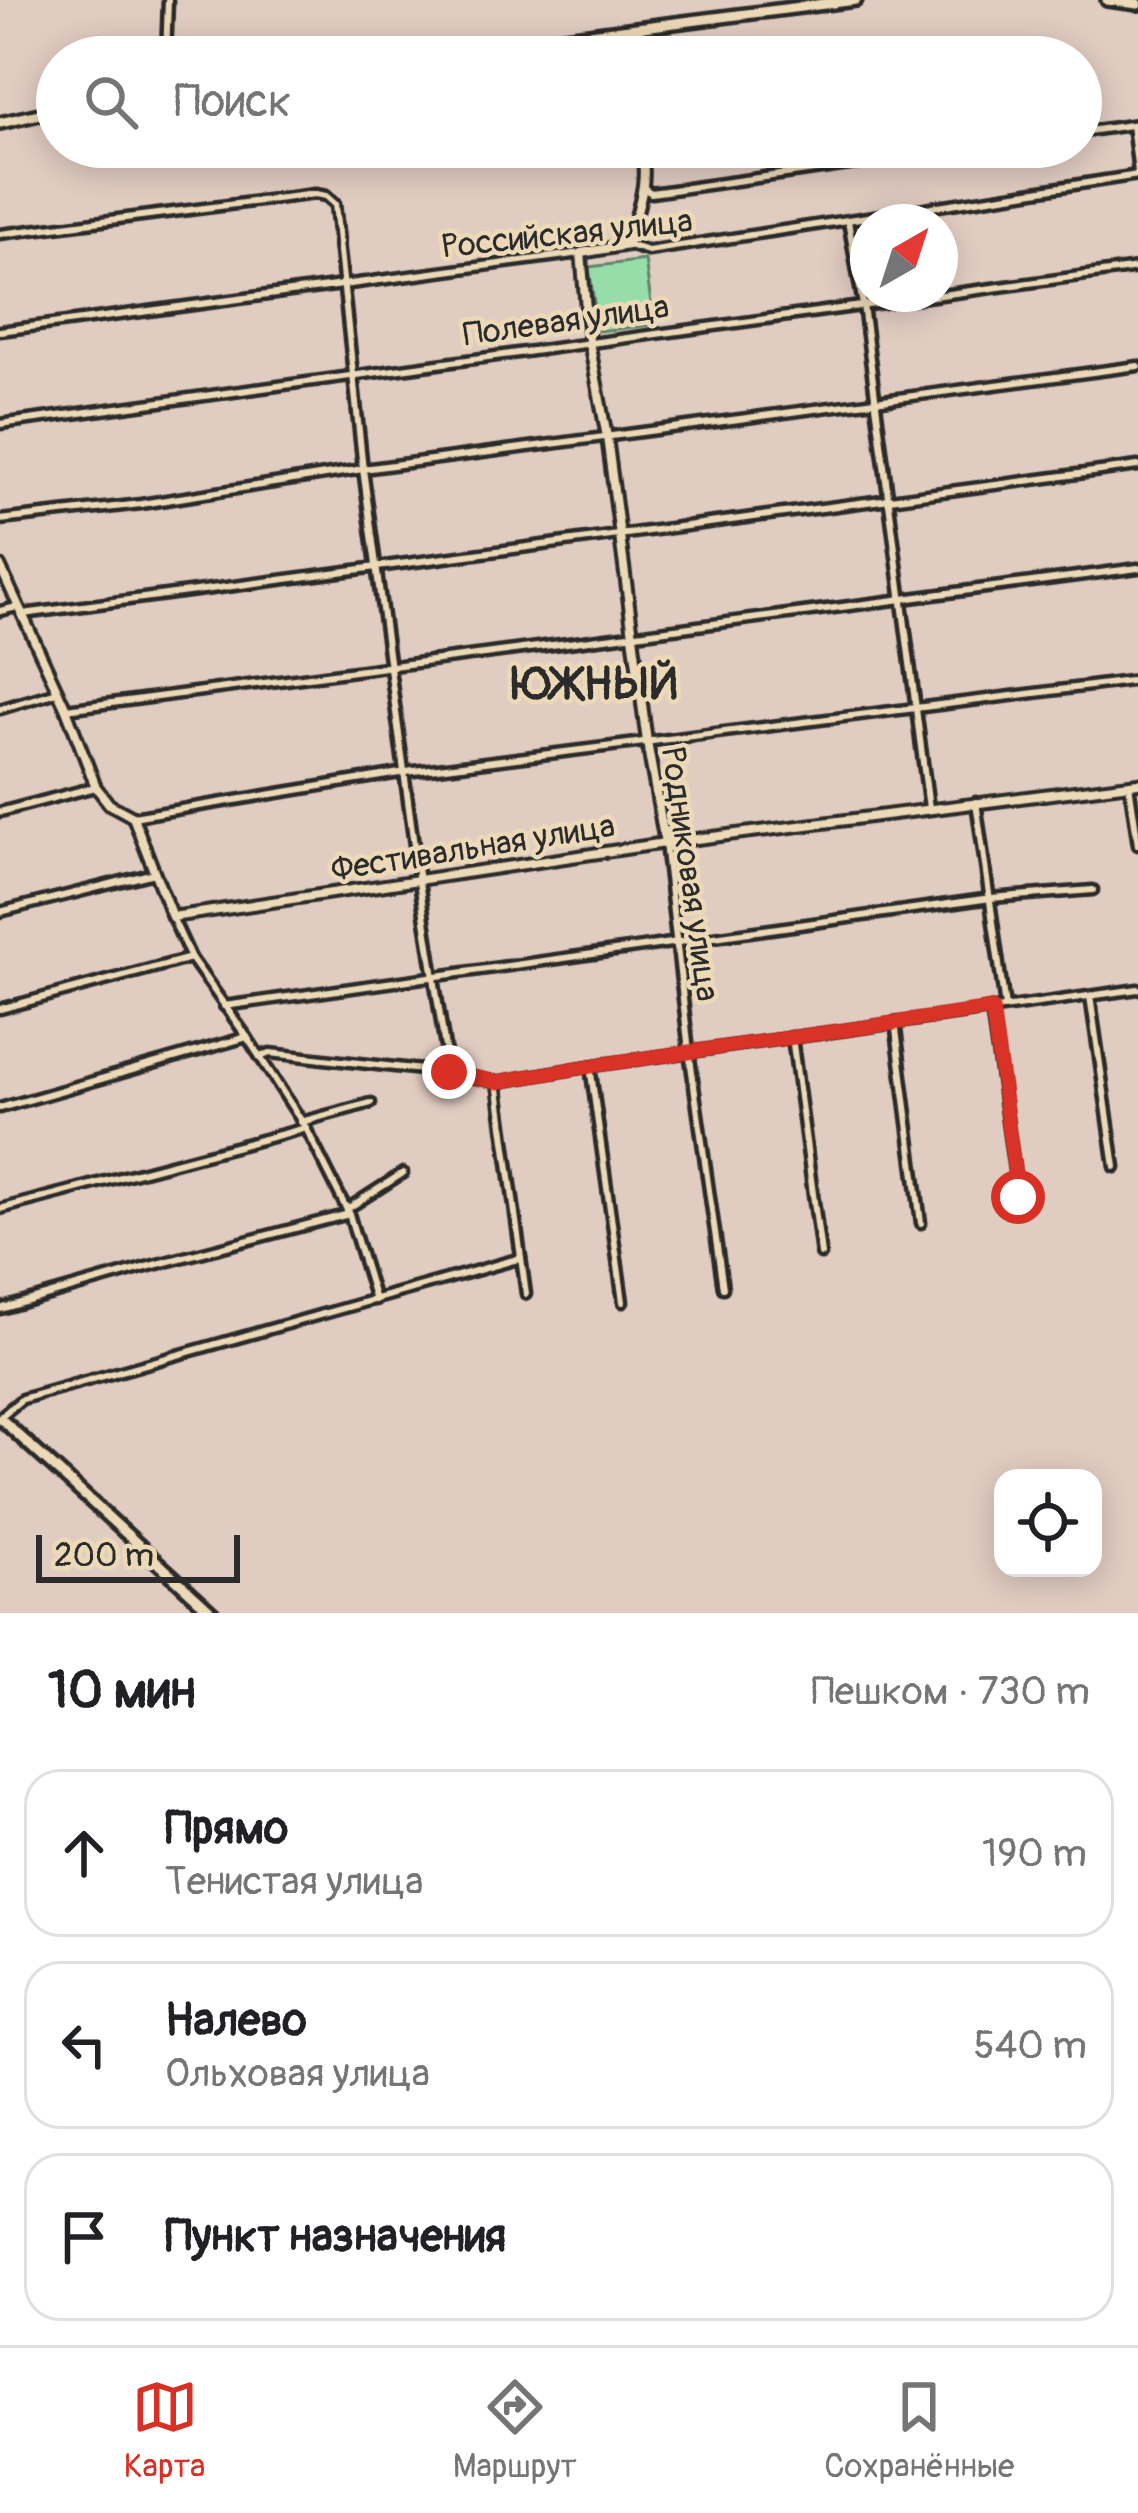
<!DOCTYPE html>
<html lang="ru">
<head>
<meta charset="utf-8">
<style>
  :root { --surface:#fff; --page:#f6f6f6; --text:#202124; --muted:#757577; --line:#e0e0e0; --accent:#d93025 }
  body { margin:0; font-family:Pangolin,sans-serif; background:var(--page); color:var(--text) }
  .controls { position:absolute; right:36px; bottom:36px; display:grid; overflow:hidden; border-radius:24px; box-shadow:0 6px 30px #0003 }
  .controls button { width:108px; height:108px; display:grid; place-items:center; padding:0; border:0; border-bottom:3px solid var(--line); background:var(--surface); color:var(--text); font:60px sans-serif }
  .compass { position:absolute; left:850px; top:204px; width:108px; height:108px; border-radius:50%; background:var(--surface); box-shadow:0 6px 30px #0003; rotate:39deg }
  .scale { position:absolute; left:36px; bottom:30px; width:204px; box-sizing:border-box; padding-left:12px; border:6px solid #2b2b2b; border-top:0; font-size:33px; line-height:42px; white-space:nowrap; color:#2b2b2b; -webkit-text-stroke:9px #ecd9b7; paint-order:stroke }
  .stop { position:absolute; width:36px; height:36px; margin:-27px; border:9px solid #d93025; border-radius:50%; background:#fff }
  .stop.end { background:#d93025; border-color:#fff; box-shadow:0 3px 12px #0008 }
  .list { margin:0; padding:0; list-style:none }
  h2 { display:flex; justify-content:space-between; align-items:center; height:156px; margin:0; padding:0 48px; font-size:51px }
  h2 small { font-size:39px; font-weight:400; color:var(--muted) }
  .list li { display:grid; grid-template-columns:78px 1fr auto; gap:36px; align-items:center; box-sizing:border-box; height:168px; margin:0 24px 24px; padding:0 24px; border:3px solid var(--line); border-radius:36px }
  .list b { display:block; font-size:45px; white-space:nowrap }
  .list p { margin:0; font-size:39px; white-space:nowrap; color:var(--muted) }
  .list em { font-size:39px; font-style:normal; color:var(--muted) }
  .icon { flex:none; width:66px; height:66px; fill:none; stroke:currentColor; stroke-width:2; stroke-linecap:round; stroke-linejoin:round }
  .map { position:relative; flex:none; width:1138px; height:1613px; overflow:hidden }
  .search { position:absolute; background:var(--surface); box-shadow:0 6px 30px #0003; left:36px; right:36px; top:36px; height:132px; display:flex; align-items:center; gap:30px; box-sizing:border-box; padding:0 42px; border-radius:66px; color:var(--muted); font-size:45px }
  .sheet { height:732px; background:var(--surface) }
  nav { display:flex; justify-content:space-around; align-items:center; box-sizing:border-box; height:168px; border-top:3px solid var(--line); background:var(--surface); font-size:33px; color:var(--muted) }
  nav a { display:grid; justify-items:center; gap:6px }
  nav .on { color:var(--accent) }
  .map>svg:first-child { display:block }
</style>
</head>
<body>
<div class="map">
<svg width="1138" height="1613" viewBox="0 0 1138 1613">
  <rect width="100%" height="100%" fill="#e1ccc1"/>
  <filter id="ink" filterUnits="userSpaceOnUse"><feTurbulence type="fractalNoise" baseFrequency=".00833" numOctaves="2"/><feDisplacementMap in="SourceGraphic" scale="24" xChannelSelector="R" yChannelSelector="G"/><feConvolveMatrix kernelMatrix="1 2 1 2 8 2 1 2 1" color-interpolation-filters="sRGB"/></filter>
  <g filter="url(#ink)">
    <!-- green -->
    <polygon fill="#97ddaa" stroke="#61846a" stroke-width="3" points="645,260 654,325 598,331 589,267"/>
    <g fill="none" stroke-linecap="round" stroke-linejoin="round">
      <!-- minor casing -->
      <g stroke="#2b2b2b" stroke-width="15">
        <g id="minor">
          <polyline points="166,57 168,0"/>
          <polyline points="1132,125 1138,172"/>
          <polyline points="1081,132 1138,124"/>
          <polyline points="418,152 470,147"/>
          <polyline points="644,188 651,193 977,147"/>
          <polyline points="848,221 863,305 929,808"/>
          <polyline points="0,234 315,194 326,196 335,204 363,469 419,882 449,1073"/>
          <polyline points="628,245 648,251 1138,175"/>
          <polyline points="0,331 581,253"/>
          <polyline points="0,424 1138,268"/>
          <polyline points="0,520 141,504 363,469 1138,366"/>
          <polyline points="0,611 17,607"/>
          <polyline points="23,614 1138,466"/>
          <polyline points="0,709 57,692"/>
          <polyline points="66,709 1138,568"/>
          <polyline points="1129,784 1138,845"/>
          <polyline points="976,802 1005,1007"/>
          <polyline points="0,812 95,787"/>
          <polyline points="133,817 406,772 1138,680"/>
          <polyline points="665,843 689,1051 723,1288"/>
          <polyline points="0,912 154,873"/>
          <polyline points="172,917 191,958 247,1037 306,1128 349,1214 375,1300"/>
          <polyline points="1090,996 1115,1167"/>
          <polyline points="224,1006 991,898 1093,890"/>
          <polyline points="0,1009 191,958"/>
          <polyline points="991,1009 1018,1197"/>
          <polyline points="895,1022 921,1223"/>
          <polyline points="792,1037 821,1254"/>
          <polyline points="260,1057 270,1053 449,1073 497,1082 590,1066 1138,989"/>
          <polyline points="590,1066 623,1302"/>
          <polyline points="497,1082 526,1294"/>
          <polyline points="0,1108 247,1037"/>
          <polyline points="301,1122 371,1103"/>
          <polyline points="0,1209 306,1128"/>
          <polyline points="347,1209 403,1173"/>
          <polyline points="0,1309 150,1266 349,1214"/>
          <polyline points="0,1417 22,1399 521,1258"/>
        </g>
      </g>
      <!-- tertiary casing -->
      <g stroke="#2b2b2b" stroke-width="16">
        <g id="tertiary">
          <polyline points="607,32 608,57"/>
          <path d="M 640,147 C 651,181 636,211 628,245 L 581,253 L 589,342 L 607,437 L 647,742 L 665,843"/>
          <polyline points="0,566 66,709 96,787 109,804 133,817 172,917 665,843 1138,783"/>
        </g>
      </g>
      <!-- secondary casing -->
      <g stroke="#2b2b2b" stroke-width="18">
        <g id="secondary">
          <polyline points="1107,0 1138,4"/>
          <polyline points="408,57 856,0"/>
          <polyline points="0,123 57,110"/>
          <polyline points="0,1418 213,1613"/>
        </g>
      </g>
      <!-- minor -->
      <use href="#minor" stroke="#ecd9b7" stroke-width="6"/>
      <!-- tertiary -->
      <use href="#tertiary" stroke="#ecd9b7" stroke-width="8"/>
      <!-- secondary -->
      <use href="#secondary" stroke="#ecd9b7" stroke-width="9"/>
    </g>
  </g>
  <g fill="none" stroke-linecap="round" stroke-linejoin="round" filter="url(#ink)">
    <!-- route -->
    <polyline stroke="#d93025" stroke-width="15" points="449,1072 497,1082 590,1066 992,1009 1018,1197"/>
  </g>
  <g text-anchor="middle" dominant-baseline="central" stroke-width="9" stroke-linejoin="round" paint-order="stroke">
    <!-- street labels -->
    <g font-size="33" fill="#2b2b2b" stroke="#ecd9b7">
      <text transform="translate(567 234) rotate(-6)">Российская улица</text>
      <text transform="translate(566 321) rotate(-8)">Полевая улица</text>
      <text transform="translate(473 848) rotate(-9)">Фестивальная улица</text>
      <text transform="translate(690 874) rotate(82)">Родниковая улица</text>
    </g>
    <!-- district labels -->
    <g font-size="45" font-weight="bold" letter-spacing="3" fill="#2b2b2b" stroke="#ecd9b7">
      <text x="596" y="685">ЮЖНЫЙ</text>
    </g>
  </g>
</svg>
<div class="controls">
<button><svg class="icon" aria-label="locate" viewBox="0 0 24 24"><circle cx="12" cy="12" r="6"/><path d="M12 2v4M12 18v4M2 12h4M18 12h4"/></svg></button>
</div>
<svg class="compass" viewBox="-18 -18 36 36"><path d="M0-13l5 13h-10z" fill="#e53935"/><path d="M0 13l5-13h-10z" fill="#757577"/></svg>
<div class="scale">200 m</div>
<div class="stop" style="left:1018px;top:1197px"></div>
<div class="stop end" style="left:449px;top:1072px"></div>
<div class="search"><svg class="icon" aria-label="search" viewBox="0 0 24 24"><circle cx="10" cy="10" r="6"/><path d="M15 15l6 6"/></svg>Поиск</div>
</div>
<section class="sheet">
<h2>10 мин<small>Пешком · 730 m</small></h2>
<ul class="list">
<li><svg class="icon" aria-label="ahead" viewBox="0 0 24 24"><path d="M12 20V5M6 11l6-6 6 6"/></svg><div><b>Прямо</b><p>Тенистая улица</p></div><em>190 m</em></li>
<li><svg class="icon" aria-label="left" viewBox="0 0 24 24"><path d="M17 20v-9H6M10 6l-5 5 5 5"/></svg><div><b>Налево</b><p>Ольховая улица</p></div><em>540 m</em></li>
<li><svg class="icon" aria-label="arrive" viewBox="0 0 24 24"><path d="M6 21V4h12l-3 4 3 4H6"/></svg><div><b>Пункт назначения</b></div></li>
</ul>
</section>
<nav>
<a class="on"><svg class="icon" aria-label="map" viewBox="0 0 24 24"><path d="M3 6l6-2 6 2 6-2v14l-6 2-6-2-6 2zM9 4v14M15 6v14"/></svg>Карта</a>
<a><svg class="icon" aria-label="directions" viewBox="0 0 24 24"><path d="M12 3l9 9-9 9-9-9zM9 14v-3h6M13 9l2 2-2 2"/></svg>Маршрут</a>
<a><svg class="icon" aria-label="saved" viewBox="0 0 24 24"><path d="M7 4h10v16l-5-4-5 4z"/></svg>Сохранённые</a>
</nav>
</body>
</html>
